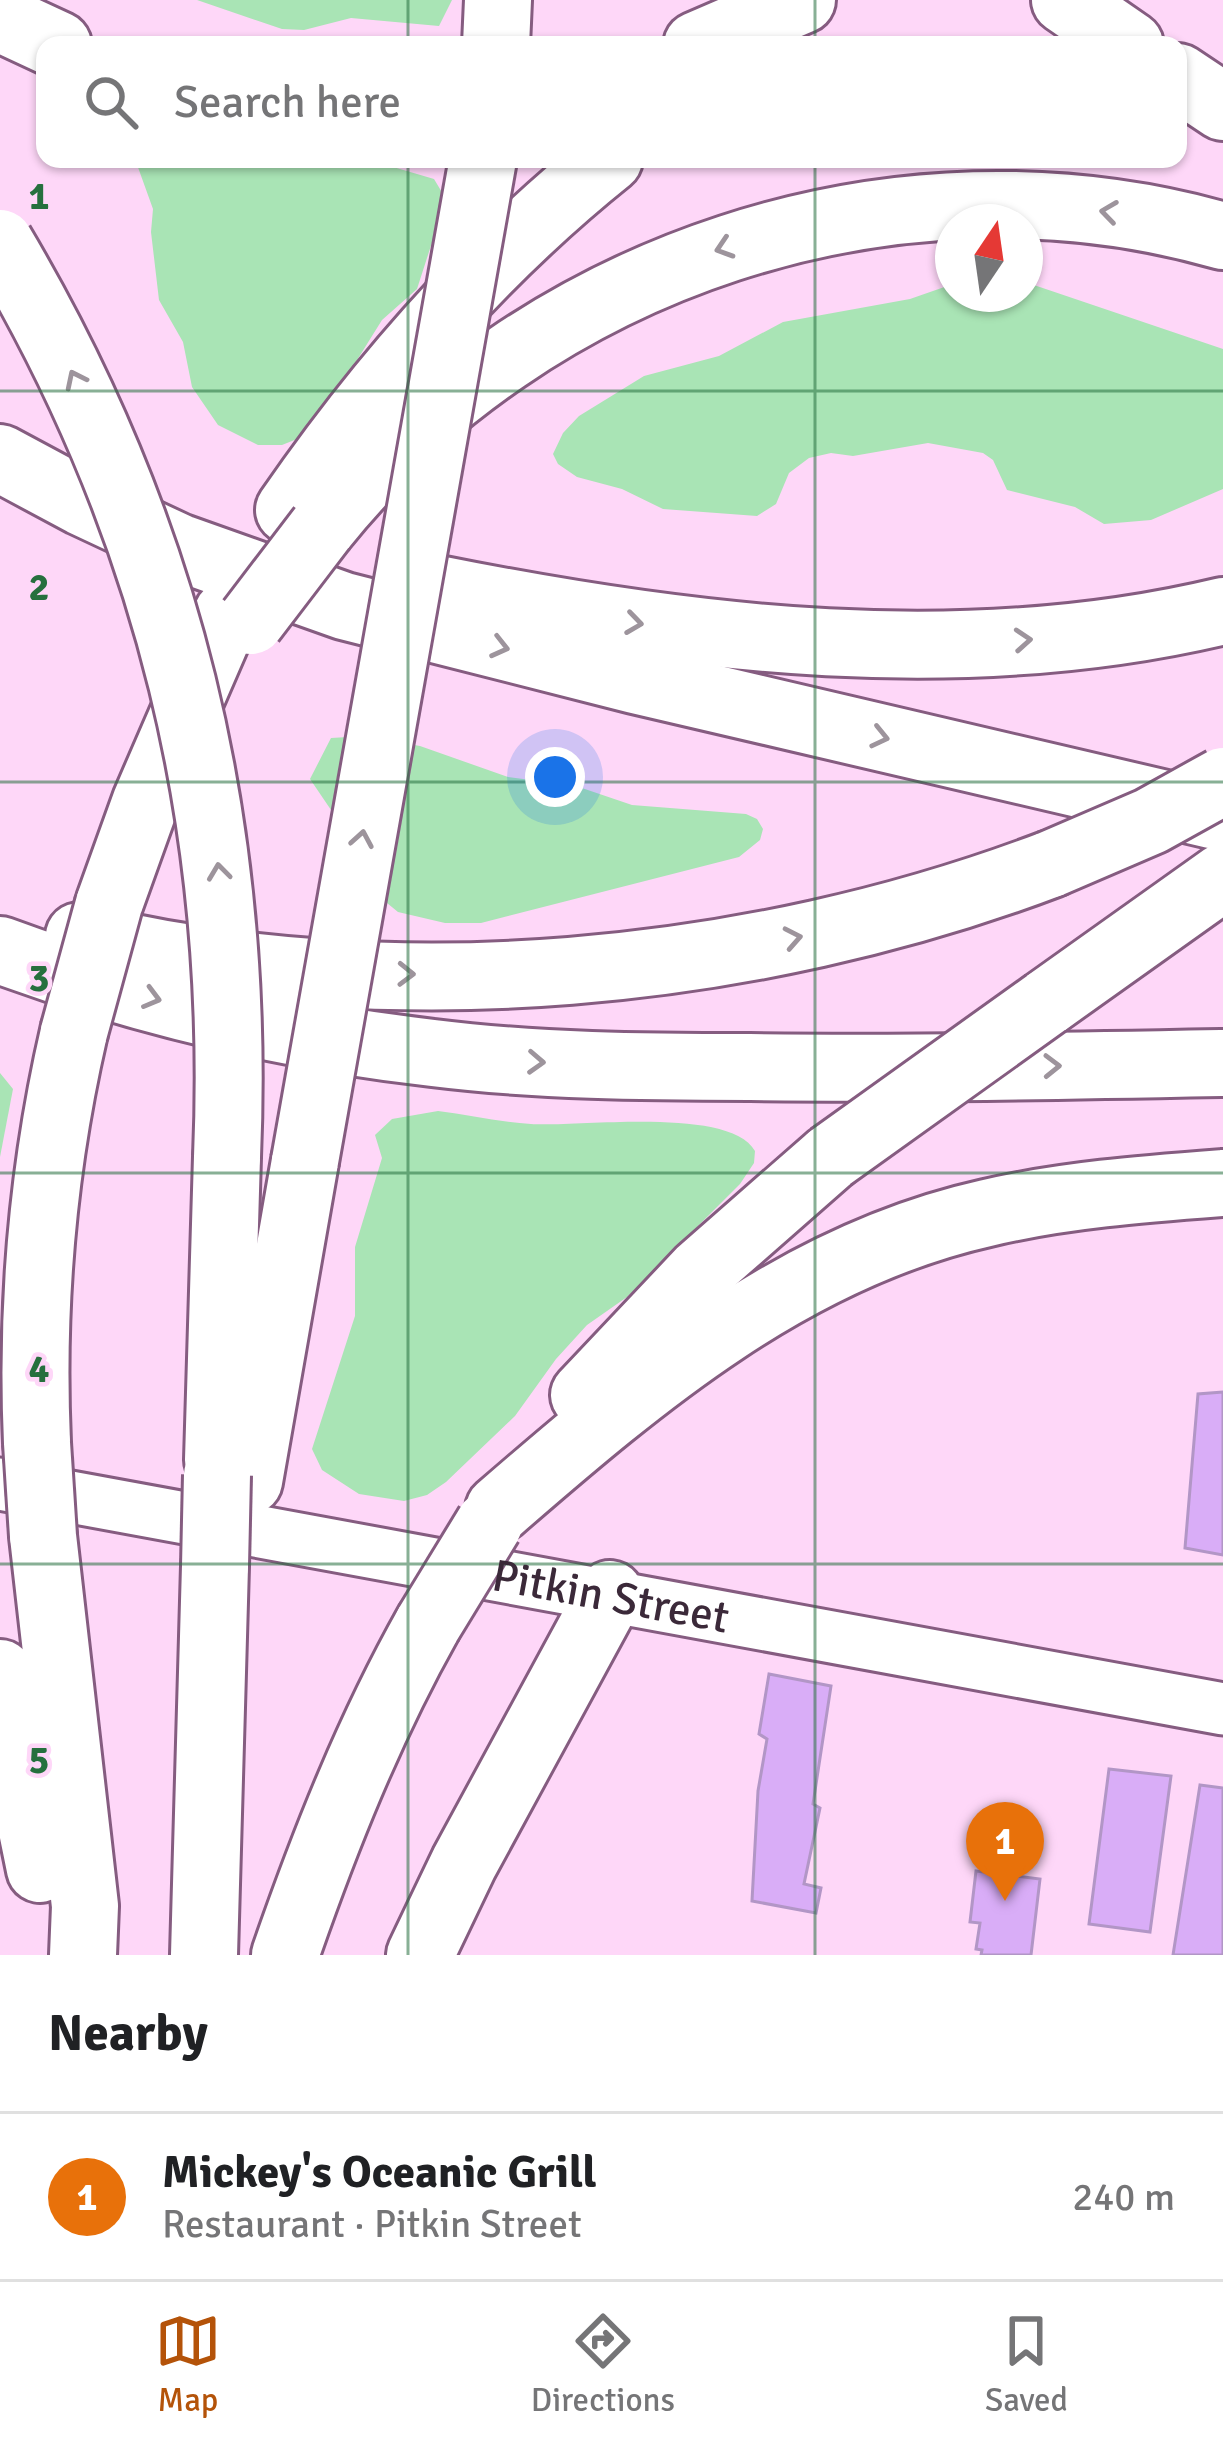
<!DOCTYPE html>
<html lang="en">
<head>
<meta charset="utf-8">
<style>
  :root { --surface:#fff; --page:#f6f6f6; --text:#202124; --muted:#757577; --line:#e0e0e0; --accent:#b45309 }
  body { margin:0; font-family:Signika,sans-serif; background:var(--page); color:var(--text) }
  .compass { position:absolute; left:935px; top:204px; width:108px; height:108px; border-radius:50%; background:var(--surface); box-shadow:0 3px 9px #0004; rotate:13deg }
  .you { position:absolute; left:555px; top:777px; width:42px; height:42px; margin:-30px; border:9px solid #fff; border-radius:50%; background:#1a73e8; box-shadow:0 0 0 18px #1a73e833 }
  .badge { display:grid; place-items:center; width:78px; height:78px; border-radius:50%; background:var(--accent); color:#fff; font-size:39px; font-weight:700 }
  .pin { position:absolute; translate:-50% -99px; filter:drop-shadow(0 3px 6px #0008) }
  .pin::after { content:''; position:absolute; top:63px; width:42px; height:36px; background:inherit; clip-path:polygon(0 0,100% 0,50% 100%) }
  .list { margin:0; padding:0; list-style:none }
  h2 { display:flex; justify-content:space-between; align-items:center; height:156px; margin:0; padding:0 48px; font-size:51px }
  h2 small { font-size:39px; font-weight:400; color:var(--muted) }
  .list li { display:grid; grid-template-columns:78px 1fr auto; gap:36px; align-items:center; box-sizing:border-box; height:168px; padding:0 48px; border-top:3px solid var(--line) }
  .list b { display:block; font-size:45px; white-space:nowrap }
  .list p { margin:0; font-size:39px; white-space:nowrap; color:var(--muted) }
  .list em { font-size:39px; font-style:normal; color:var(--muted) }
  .icon { flex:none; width:66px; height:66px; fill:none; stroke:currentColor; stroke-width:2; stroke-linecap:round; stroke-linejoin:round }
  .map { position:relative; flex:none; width:1223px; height:1955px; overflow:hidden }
  .search { position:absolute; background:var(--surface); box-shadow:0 3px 9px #0004; left:36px; right:36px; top:36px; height:132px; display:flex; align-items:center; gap:30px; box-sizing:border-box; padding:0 42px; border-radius:24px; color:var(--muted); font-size:45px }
  .sheet { height:324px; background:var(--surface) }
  nav { display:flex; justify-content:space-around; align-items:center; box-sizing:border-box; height:168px; border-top:3px solid var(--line); background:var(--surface); font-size:33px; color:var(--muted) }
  nav a { display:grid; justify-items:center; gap:6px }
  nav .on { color:var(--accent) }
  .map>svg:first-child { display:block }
</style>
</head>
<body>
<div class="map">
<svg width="1223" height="1955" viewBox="0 0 1223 1955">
  <rect width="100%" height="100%" fill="#fed7f8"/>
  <!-- green -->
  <g fill="#a9e4b5">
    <polygon points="197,0 452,0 439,26 351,18 304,30 282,29"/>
    <polygon points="135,159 366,159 434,179 446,199 417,289 382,320 319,421 302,437 282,445 258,445 218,425 192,387 183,342 159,300 151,232 153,209"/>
    <polygon points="1025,282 1223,349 1223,489 1151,520 1104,524 1075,507 1007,490 993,460 983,453 928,443 853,456 831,453 809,458 789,473 776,504 757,516 663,509 622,489 577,477 558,464 553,454 563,433 579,416 644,376 719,356 783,322 910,299 953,284 953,294 1025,294"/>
    <polygon points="365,736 420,746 508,777 576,786 632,805 746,814 757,819 763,829 760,840 739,857 481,923 445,923 398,912 387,903 365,860 310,779 331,738"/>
    <polygon points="0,1073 13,1089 0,1157"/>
    <path d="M 438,1111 C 469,1115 500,1122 531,1124 C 580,1127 730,1106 755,1151 L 754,1163 L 740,1184 L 627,1297 L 587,1325 L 556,1359 L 515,1416 L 446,1482 L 427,1495 L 404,1501 L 359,1494 L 322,1470 L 312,1449 L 355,1316 L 355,1247 L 382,1158 L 375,1135 L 392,1119 Z"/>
  </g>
  <!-- building -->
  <g fill="#d9adf7" stroke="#b296c6" stroke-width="3">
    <polygon points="1223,1392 1223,1555 1185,1548 1198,1394"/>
    <polygon points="769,1674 831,1686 813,1804 820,1808 804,1884 821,1888 816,1913 752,1901 758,1791 767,1739 759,1734"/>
    <polygon points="1109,1769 1171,1776 1150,1932 1089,1924"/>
    <polygon points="1200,1785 1223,1788 1223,1955 1173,1955"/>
    <polygon points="976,1871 1040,1879 1031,1955 981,1955 982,1950 976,1949 980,1923 970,1922"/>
  </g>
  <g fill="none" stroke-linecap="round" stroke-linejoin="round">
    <!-- secondary casing -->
    <g stroke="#855c80" stroke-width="57">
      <g id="secondary">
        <path id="s1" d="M 0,1484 L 1223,1709"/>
      </g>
    </g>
    <!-- motorway casing -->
    <g stroke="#855c80" stroke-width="72">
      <g id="motorway">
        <polyline points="1065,0 1130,45"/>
        <polyline points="0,18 58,45"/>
        <polyline points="496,45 498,0"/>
        <polyline points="697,45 802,0"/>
        <polyline points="1178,77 1223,107"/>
        <polyline points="0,458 82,502 178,547 344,606 635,680 1212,815"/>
        <path d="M 289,510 C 380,378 483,260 609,159"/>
        <path d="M 322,528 C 534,264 896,143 1223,236"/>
        <path d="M 433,588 C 691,640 964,673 1223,611"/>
        <polyline points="109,904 146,801 227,614"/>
        <path d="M 79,936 C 390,1012 754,977 1051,864"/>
        <path d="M 0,950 C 138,1001 286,1036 433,1053 C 538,1066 644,1067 750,1067 C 908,1069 1065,1066 1223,1063"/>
        <polyline points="1046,1003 1223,877"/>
        <polyline points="584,1395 701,1271 831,1157"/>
        <path d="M 37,1443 C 31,1306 43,1166 74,1032"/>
        <polyline points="218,1460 227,1157"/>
        <polyline points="249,1481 305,1161"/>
        <path d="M 499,1509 C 644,1383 794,1256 987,1213 C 1064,1195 1144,1189 1223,1183"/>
        <polyline points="43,1536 85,1906 83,1955"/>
        <polyline points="0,1673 40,1869"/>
        <polyline points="204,1955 215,1566"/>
        <path d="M 285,1955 C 325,1840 369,1729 428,1624"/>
        <polyline points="420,1955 464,1863 610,1594"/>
      </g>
    </g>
    <!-- secondary -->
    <use href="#secondary" stroke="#fff" stroke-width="51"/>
    <!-- motorway -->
    <use href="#motorway" stroke="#fff" stroke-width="66"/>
    <!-- motorway-bridge casing -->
    <g stroke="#855c80" stroke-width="72" stroke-linecap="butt">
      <g id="motorway-bridge">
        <path d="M 0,243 C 169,527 241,827 227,1157"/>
        <polyline points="251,621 322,528"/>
        <polyline points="1051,864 1151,821 1223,781"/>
        <polyline points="74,1032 109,904"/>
        <polyline points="831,1157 1046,1003"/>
        <polyline points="305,1161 483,159"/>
        <polyline points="37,1443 43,1536"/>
        <polyline points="215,1566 217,1475"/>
        <polyline points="428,1624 489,1524"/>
      </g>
    </g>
    <!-- motorway-bridge -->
    <use href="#motorway-bridge" stroke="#fff" stroke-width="66"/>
  </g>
  <!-- one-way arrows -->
  <defs><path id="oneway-chevron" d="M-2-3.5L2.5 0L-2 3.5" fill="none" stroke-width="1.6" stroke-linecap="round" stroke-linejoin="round" transform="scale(3)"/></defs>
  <g stroke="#9d949c">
    <use href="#oneway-chevron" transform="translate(1109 212) rotate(-172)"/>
    <use href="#oneway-chevron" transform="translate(724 248) rotate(162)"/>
    <use href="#oneway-chevron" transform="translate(75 379) rotate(-116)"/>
    <use href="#oneway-chevron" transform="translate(634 623) rotate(8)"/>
    <use href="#oneway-chevron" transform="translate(1023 640) rotate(-4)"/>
    <use href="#oneway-chevron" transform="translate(500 647) rotate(14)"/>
    <use href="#oneway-chevron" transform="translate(880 737) rotate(13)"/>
    <use href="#oneway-chevron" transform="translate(362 839) rotate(-80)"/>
    <use href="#oneway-chevron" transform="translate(219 872) rotate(-97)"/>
    <use href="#oneway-chevron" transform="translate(793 938) rotate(-11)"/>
    <use href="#oneway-chevron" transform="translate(406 974) rotate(1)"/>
    <use href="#oneway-chevron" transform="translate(152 998) rotate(15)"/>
    <use href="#oneway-chevron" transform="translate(536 1062) rotate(3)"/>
    <use href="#oneway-chevron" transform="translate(1052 1066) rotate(-1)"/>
  </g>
  <!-- grid -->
  <path fill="none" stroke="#26703e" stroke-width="3" stroke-opacity="0.55" d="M 408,0 L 408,45M 815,0 L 815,45M 408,159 L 408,1955M 815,159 L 815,1955M 0,391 L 1223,391M 0,782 L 1223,782M 0,1173 L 1223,1173M 0,1564 L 1223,1564"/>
  <g text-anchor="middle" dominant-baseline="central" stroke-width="9" stroke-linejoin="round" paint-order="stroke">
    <!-- street labels -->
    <g font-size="45" fill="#3b2939" stroke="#fed7f8">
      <text stroke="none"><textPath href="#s1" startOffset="621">Pitkin Street</textPath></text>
    </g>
  </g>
  <g font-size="39" text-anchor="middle" font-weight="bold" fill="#26703e" stroke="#fed7f8" stroke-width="9" stroke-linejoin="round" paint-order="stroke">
    <text x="39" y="209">1</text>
    <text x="39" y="600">2</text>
    <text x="39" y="991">3</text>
    <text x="39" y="1382">4</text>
    <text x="39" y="1773">5</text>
  </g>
</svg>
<svg class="compass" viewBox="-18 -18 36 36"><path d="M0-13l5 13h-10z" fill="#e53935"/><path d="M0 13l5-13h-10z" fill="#757577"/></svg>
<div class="you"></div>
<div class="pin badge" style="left:1005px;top:1901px;background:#e8710a">1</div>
<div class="search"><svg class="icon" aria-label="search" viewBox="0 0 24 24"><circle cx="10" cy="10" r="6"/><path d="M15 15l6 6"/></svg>Search here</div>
</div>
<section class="sheet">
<h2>Nearby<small></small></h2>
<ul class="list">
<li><span class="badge" style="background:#e8710a">1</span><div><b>Mickey's Oceanic Grill</b><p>Restaurant · Pitkin Street</p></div><em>240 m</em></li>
</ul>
</section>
<nav>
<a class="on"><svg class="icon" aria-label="map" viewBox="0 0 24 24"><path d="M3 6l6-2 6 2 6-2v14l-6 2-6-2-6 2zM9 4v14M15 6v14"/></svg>Map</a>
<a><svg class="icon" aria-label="directions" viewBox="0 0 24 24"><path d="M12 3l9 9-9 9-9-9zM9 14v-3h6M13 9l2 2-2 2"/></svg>Directions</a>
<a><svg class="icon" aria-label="saved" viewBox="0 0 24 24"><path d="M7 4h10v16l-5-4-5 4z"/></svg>Saved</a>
</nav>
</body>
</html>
